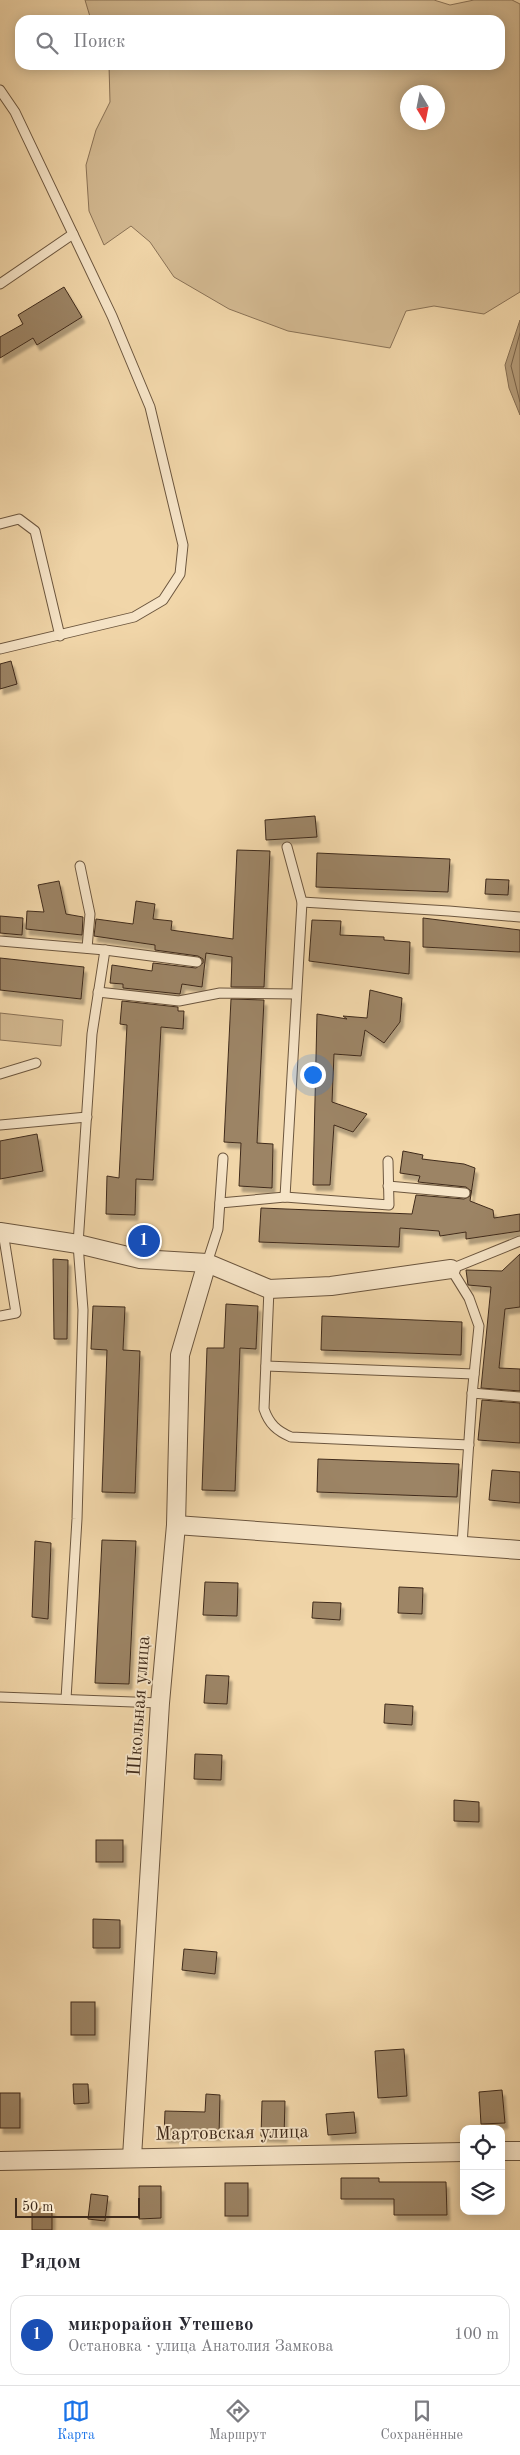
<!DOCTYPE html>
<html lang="ru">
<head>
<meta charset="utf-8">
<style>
  :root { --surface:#fff; --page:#f2f2f3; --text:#2b2b33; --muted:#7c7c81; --line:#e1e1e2; --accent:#1a73e8 }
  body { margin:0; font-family:"Old Standard TT",serif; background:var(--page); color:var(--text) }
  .controls { position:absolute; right:15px; bottom:15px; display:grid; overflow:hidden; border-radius:10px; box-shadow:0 2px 12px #0003 }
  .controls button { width:45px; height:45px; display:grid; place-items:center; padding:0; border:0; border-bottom:1px solid var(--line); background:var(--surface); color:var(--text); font:25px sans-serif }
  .compass { position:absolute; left:400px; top:85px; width:45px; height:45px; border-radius:50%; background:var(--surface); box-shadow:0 2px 12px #0003; rotate:170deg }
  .scale { position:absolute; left:15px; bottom:12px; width:125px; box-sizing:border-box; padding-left:5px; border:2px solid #402b1b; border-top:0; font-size:14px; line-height:18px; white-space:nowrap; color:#402b1b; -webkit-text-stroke:4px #f6e4c7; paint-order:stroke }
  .you { position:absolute; left:312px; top:1074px; width:18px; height:18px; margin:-12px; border:4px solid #fff; border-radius:50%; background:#1a73e8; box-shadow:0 0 0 8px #1a73e833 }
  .badge { display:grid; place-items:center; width:32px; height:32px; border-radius:50%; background:var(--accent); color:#fff; font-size:16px; font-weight:700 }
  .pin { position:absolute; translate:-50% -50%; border:2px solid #fff; box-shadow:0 1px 5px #0006 }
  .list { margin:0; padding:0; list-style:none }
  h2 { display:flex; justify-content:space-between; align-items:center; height:65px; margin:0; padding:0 20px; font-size:21px }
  h2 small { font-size:16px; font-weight:400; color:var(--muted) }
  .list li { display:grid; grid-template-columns:32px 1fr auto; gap:15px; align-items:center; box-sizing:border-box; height:80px; margin:0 10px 10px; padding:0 10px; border:1px solid var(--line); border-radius:15px }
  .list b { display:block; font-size:19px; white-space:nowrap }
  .list p { margin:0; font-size:16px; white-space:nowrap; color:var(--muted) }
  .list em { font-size:16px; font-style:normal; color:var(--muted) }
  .icon { flex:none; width:28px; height:28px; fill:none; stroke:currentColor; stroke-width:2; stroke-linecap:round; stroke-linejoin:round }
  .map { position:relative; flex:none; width:520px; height:2230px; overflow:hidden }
  .search { position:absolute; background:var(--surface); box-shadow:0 2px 12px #0003; left:15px; right:15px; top:15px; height:55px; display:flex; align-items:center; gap:12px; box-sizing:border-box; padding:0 18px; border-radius:15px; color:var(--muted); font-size:19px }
  .sheet { height:155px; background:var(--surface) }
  nav { display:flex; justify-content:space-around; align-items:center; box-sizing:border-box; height:70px; border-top:1px solid var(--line); background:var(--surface); font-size:14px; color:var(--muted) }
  nav a { display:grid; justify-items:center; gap:2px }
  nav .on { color:var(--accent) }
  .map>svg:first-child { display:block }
</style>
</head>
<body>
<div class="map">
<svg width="520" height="2230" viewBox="0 0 520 2230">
  <defs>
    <filter id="shadow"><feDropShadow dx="3" dy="5.5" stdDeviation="1" flood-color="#0004"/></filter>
  </defs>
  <rect width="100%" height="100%" fill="#f1d6a9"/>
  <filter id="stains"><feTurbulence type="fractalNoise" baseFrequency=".004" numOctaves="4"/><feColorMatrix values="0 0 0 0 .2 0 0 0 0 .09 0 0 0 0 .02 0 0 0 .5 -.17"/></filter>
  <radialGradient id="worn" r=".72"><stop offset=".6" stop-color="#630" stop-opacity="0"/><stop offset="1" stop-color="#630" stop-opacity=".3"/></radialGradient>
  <!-- green -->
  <g fill="#d3b991" stroke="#8a7256" fill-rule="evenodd">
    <path d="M 85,0 L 434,0 L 450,5 L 474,0 L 512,0 L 520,4 L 520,292 L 484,314 L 434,306 L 406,311 L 390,348 L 288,331 L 229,309 L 174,277 L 150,242 L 131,226 L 104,245 L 89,211 L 86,165 L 96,130 L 110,102 L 109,65 L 500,65 L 500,20 L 91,20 ZM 408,92 L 438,92 L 438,122 L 408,122 Z"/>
    <polygon points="0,1013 63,1020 61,1046 0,1040"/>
  </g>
  <!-- water -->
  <polygon fill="#b59c79" stroke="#866f53" points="520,320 520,415 509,388 505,365"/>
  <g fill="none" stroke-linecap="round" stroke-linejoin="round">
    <!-- shore -->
    <polyline stroke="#7a644a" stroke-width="1" points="520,333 511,366 520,402"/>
  </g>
  <!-- building -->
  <g fill="#9c8465" stroke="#402b1b" filter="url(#shadow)">
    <polygon points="64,287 82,317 37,345 33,338 0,358 0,337 23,324 18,315"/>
    <polygon points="11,661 17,684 0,689 0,664"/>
    <polygon points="315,816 317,837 266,840 265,820"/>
    <polygon points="237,850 270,851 264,987 231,987 232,957 206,953 202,987 182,984 180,994 123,988 123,984 110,983 112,965 152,971 153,963 196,968 203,963 203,959 198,956 155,950 155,945 94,936 96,919 133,924 136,901 155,904 153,919 172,921 171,930 233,939"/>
    <polygon points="317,853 450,859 448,892 316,887"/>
    <polygon points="486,879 509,880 508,895 485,894"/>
    <polygon points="59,881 66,914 83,917 82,935 26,929 27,911 44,912 38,885"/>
    <polygon points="0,916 23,918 22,935 0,933"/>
    <polygon points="423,918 520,930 520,952 423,947"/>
    <polygon points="312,920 341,921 340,935 384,937 384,940 410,942 409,974 309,961"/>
    <polygon points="0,958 84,967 81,999 0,990"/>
    <polygon points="370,990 402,998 400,1022 384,1043 365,1030 361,1056 334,1054 332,1102 367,1114 353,1132 334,1125 330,1185 313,1185 317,1014 347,1019 343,1016 367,1018"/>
    <polygon points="231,999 264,1000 257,1143 273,1144 272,1188 239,1186 241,1143 224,1142"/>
    <polygon points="122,1001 178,1007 178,1011 184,1011 183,1029 161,1027 153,1180 136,1179 135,1215 106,1214 107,1176 119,1178 127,1025 120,1024"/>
    <polygon points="37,1134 43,1171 0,1179 0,1141"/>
    <polygon points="403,1151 423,1155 422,1159 464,1164 475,1168 470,1201 493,1210 494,1218 520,1214 520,1231 466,1239 466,1232 440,1236 439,1231 400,1228 399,1247 259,1242 261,1208 412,1214 416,1195 464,1199 470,1196 471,1191 466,1187 418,1182 420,1176 400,1173"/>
    <polygon points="520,1254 520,1307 505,1309 499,1368 520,1369 520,1391 481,1388 491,1287 468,1285 466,1270 502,1271"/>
    <polygon points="53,1259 68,1260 67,1339 54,1339"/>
    <polygon points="226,1304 258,1306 256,1349 240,1348 235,1491 202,1490 207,1348 224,1348"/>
    <polygon points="93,1306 125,1307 123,1350 140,1351 135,1493 102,1492 107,1350 91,1349"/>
    <polygon points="322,1316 462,1322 461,1355 321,1350"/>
    <polygon points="482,1400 520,1403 520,1443 478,1440"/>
    <polygon points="318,1459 459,1464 457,1497 317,1492"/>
    <polygon points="492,1470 520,1472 520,1503 489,1500"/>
    <polygon points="102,1540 136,1541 129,1684 95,1683"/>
    <polygon points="35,1541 51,1543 48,1619 32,1617"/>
    <polygon points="205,1582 238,1583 237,1616 203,1615"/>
    <polygon points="399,1587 423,1588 422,1614 398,1613"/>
    <polygon points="313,1602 341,1603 340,1620 312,1618"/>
    <polygon points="206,1675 229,1676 227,1704 204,1703"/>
    <polygon points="385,1704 413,1706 412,1725 384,1723"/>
    <polygon points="195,1754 222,1755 221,1780 194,1779"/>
    <polygon points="454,1800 479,1802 479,1822 454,1821"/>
    <rect x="96" y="1840" width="27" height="22"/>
    <polygon points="93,1919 120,1920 120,1948 93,1948"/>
    <polygon points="184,1949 217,1952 215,1974 182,1970"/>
    <rect x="71" y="2002" width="24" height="33"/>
    <polygon points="404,2049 407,2096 378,2098 375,2051"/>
    <polygon points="73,2084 88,2084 89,2103 74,2104"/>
    <polygon points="502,2090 505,2123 481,2124 479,2092"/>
    <rect x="0" y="2093" width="20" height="35"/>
    <polygon points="206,2094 220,2095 219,2135 180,2134 179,2137 164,2137 165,2111 205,2112"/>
    <polygon points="262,2101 285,2101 284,2137 261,2136"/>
    <polygon points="354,2112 356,2133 328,2135 326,2114"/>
    <polygon points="341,2178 379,2178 379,2182 446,2182 447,2215 394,2215 394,2199 341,2199"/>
    <rect x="225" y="2183" width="23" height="33"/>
    <polygon points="139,2186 161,2186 161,2218 139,2219"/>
    <polygon points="91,2194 108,2196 105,2221 88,2219"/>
    <rect x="32" y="2209" width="20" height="21"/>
  </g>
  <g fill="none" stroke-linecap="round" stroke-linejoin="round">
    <!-- service casing -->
    <g stroke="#6c563e" stroke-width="11">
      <g id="service">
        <polyline points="0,90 15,112 112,316 150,407 183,545 180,574 163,600 134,617 0,649"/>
        <polyline points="0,284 73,234"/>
        <polyline points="0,524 19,519 35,531 60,636"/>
        <polyline points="80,866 90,914 87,948"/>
        <polyline points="302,902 449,911 520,917"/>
        <polyline points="0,941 105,950 197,962"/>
        <polyline points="98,992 179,1001 220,993 296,994"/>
        <polyline points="0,1074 36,1063"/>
        <polyline points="0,1125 87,1117"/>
        <polyline points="388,1186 465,1193"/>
        <polyline points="285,1197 302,902 287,847"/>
        <polyline points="220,1203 285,1197 389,1205 388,1161"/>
        <polyline points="207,1263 218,1229 223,1158"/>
        <path d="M 269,1289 L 264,1409 C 269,1424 277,1431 291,1437 L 469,1445"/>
        <polyline points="0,1316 16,1313 3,1232"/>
        <polyline points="266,1366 474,1374"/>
        <polyline points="472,1393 520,1397"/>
        <polyline points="462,1545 472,1395 479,1326 469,1298 451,1269 520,1241"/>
        <polyline points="0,1697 160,1703"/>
        <polyline points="66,1699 77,1519 83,1310 78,1244 92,1034 105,950"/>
      </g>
    </g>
    <!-- minor casing -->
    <g stroke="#6c563e" stroke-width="20">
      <g id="minor">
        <polyline points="0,1232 78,1244 140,1259 207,1263 269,1289 331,1286 451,1269"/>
        <polyline points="176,1525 520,1550"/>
        <polyline points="501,2151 520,2151"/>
        <polyline points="132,2157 160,1703 176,1525 180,1355 207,1263"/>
        <polyline points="0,2161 464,2152"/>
      </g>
    </g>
    <!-- service -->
    <use href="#service" stroke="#f6e4c7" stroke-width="9"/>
    <!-- minor -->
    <use href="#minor" stroke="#f6e4c7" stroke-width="18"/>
  </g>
  <g text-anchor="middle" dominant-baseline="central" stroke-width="4" stroke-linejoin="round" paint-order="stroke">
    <!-- street labels -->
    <g font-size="19" fill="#402b1b" stroke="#f6e4c7">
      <text transform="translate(140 1706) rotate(-86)">Школьная улица</text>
      <text transform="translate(232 2134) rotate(-1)">Мартовская улица</text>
    </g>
  </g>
  <rect width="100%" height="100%" filter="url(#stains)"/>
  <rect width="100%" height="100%" fill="url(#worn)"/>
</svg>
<div class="controls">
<button><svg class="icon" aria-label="locate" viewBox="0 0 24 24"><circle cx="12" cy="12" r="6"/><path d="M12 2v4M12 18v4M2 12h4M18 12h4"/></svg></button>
<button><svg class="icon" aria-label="layers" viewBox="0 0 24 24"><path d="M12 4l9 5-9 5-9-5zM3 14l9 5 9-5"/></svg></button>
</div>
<svg class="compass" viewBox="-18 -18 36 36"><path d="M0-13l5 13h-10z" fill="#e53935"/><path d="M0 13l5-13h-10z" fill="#7c7c81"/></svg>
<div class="scale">50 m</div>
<div class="you"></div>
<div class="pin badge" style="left:144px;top:1241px;background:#1a4fb4">1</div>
<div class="search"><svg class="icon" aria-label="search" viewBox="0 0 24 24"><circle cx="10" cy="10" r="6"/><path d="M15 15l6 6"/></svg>Поиск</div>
</div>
<section class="sheet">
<h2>Рядом<small></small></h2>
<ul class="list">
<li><span class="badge" style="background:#1a4fb4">1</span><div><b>микрорайон Утешево</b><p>Остановка · улица Анатолия Замкова</p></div><em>100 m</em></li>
</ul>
</section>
<nav>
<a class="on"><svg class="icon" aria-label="map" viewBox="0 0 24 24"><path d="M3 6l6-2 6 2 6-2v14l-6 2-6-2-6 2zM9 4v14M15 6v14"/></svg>Карта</a>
<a><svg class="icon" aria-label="directions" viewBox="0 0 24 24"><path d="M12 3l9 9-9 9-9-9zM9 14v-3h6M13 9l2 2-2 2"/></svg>Маршрут</a>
<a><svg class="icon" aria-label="saved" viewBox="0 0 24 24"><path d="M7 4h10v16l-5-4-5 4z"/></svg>Сохранённые</a>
</nav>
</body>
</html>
